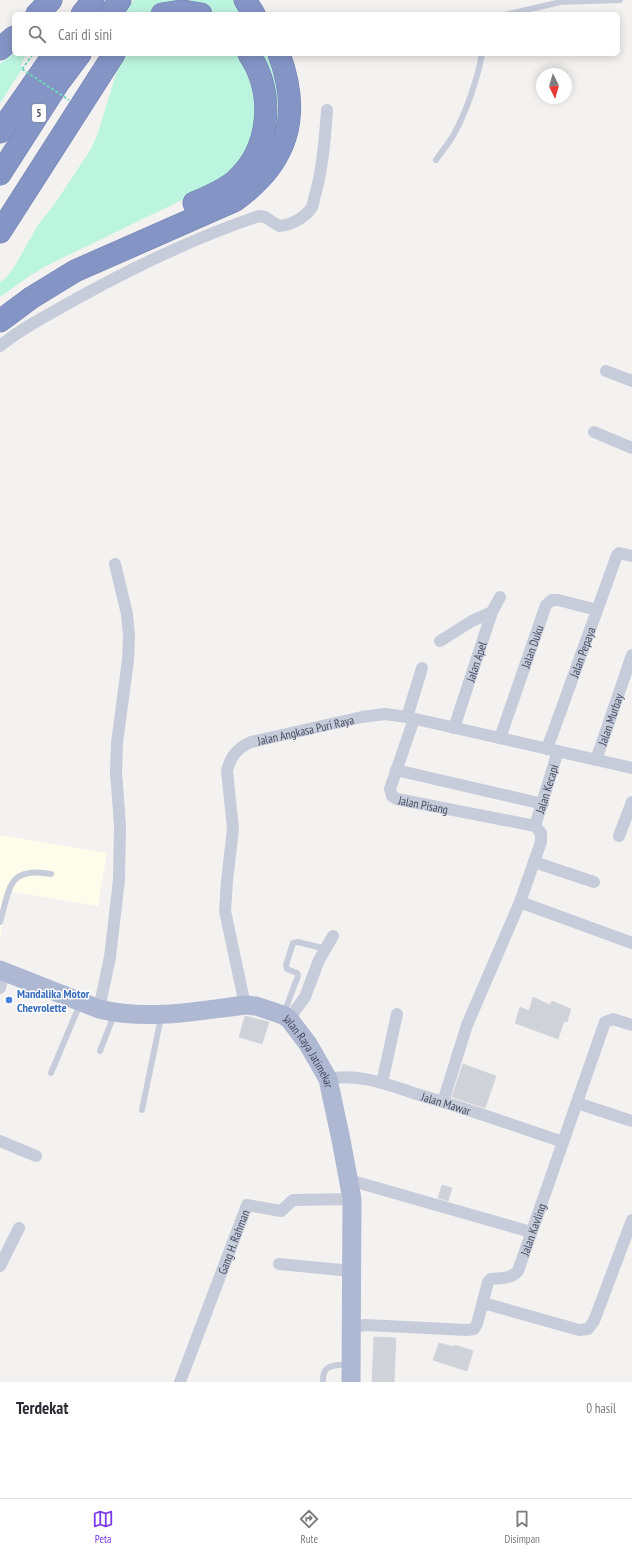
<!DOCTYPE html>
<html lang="id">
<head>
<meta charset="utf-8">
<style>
  :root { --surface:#fff; --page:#f2f2f3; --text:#2b2b33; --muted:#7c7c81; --line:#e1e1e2; --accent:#7c3aed }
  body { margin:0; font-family:"PT Sans Narrow",sans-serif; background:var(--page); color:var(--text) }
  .compass { position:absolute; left:536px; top:68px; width:36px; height:36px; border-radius:50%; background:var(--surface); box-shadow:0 2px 10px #0003; rotate:175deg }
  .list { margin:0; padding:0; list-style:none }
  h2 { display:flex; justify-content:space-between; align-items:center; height:52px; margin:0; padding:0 16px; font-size:17px }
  h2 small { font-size:13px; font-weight:400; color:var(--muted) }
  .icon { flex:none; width:22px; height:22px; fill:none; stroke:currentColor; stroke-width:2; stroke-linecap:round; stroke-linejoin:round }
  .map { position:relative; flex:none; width:632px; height:1382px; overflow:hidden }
  .search { position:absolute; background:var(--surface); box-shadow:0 2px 10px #0003; left:12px; right:12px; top:12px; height:44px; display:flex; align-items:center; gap:10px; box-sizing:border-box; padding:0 14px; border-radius:6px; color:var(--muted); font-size:15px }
  .sheet { height:116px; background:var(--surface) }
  nav { display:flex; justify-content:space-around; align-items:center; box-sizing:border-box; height:56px; border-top:1px solid var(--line); background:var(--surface); font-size:11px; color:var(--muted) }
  nav a { display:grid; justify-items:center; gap:2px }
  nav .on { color:var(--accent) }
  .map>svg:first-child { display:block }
</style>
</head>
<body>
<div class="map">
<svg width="632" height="1382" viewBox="0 0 632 1382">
  <rect width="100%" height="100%" fill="#f4f2f1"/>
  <!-- commercial -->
  <polygon fill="#fefdeb" points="0,835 107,853 98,906 8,891 0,939"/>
  <!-- green -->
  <g fill="#bcf5df">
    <polygon points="134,0 235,0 244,14 217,14 212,11 188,7 154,14 122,14"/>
    <polygon points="14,53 26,54 21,66 21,71 0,103 0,64"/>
    <polygon points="125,54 247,54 263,93 249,159 212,187 182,200 48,265 31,275 0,297 0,282 6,278 16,264 38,225 56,202 91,149 98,133 119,64"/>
    <polygon points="262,54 273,54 278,62 280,134 235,185 272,134 278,106 272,76"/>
  </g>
  <!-- building -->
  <g fill="#d0d2d9" stroke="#d5d5dd">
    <polygon points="533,997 550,1005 552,1001 571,1009 567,1022 564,1021 558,1039 515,1023 520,1007 529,1011"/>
    <polygon points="245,1016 269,1022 262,1044 239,1037"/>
    <polygon points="463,1064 496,1076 485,1108 452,1097"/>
    <polygon points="442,1185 452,1188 448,1201 438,1198"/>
    <polygon points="374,1337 396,1338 394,1382 372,1382"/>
    <polygon points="439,1343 454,1347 455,1345 473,1351 467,1371 433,1360"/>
  </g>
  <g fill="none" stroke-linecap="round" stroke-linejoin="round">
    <!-- highway casing -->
    <g stroke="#6f7fb1" stroke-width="23">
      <g id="highway">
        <polyline points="245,0 254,14"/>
        <polyline points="37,14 51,0"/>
        <polyline points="82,14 93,0"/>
        <polyline points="110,14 120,0"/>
        <polyline points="162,14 182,11 201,14"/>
        <polyline points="0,49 14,37"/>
        <polyline points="0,132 54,54"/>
        <polyline points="0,174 59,82 80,54"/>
        <path d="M 194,203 C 208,197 223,191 235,181 C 271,149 275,93 249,54"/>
        <polyline points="0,232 114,54"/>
        <path d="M 0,321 L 31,298 L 75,271 L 234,201 C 288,163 302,116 279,54"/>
      </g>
    </g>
    <!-- path -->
    <polyline stroke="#70d7bd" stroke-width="2" stroke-dasharray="3 2" stroke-linecap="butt" points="22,69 33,54"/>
    <!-- lane -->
    <g stroke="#c7ccda" stroke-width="6">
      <polyline points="508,14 561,2 620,0"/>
      <path d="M 436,160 C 442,151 449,143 454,134 C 466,113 478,77 482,54"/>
      <path d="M 0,922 C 10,888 8,866 51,874"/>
      <polyline points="284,1013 298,976 297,973 287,969 286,965 293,943 298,942 326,949"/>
      <polyline points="100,1051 114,1015"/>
      <polyline points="51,1073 80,1004"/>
      <polyline points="142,1110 161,1017"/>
      <path d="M 323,1382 C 322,1363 335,1366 349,1364"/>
    </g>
    <!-- street -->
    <g stroke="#c7ccda" stroke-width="12">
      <path d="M 0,346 C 23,327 50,314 76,299 C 134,267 196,237 259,216 L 265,217 L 279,226 C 291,225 305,218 312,207 C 314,203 314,196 316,192 C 323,165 325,137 327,110"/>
      <polyline points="606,371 632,381"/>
      <polyline points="594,432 632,448"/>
      <polyline points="440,641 472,621 492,612"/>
      <polyline points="407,717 422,668"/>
      <path id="s1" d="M 414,719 L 390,789 L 392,796 L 397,799 L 535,826 L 541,833 L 541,842 L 520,902 L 467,1025 L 443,1102"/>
      <path id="s2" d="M 454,728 L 492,612 L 500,597"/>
      <path id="s3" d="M 500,738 L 546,605 L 552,600 L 558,600 L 597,610"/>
      <path id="s4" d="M 547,749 L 617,555 L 619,553 L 632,556"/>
      <path id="s5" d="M 596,760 L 632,655"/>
      <polyline points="396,770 543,804"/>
      <path id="s6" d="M 535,826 L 558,751"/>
      <polyline points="619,836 632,802"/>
      <polyline points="534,862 594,882"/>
      <polyline points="520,902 632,943"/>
      <polyline points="0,988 4,971"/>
      <path id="s7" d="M 245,1005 L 225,911 L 227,881 L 233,829 L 227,771 C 230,757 237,748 251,742 L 362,717 L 385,714 L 407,717 L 632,768"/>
      <polyline points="99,1009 110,957 119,880 120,826 116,772 117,743 128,660 129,636 127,614 115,564"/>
      <polyline points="289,1019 305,997 319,960 333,936"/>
      <path id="s8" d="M 328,1079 C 358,1072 391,1086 420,1095 C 468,1109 516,1126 563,1142"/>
      <polyline points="382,1083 397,1014"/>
      <polyline points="577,1103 632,1121"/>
      <polyline points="0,1141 36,1156"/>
      <polyline points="349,1180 531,1232"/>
      <polyline points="279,1264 352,1271"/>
      <polyline points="0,1266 19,1228"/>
      <polyline points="483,1303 579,1330 588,1329 594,1321 632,1220"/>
      <path id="s9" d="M 352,1327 L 365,1325 L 467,1330 L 474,1329 L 477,1324 L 488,1282 L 491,1279 C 501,1278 511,1279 518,1271 L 605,1022 L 613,1019 L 632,1025"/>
      <path id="s10" d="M 180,1382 L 247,1205 L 281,1211 L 293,1200 L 352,1199"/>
    </g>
    <!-- primary -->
    <path stroke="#aeb8d2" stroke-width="19" id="s11" d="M 0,970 L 99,1009 C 147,1021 197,1011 245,1005 L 256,1006 L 283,1015 L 289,1019 L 308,1044 L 328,1079 L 341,1140 L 352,1199 L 351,1382"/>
    <!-- highway -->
    <use href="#highway" stroke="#8494c5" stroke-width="22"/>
    <!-- path-bridge -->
    <polyline stroke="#70d7bd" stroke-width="2" stroke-dasharray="3 2" stroke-linecap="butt" points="22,69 69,100"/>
  </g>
  <!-- markers -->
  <circle fill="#3f7fe0" stroke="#fff" stroke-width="1.5" cx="9" cy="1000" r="4"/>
  <g text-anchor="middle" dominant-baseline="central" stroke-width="3" stroke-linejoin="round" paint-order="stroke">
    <!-- shield labels -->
    <rect fill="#fff" stroke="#7e8390" stroke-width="1" x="32" y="104" width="14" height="18" rx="3"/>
    <g font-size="11" font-weight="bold" fill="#474e61">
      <text x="39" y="113">5</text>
    </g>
    <!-- street labels -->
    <g font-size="12" fill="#474e61" stroke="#fff">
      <text stroke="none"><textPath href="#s3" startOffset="97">Jalan Duku</textPath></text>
      <text stroke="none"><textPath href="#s4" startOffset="103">Jalan Pepaya</textPath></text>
      <text stroke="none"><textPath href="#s2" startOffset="70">Jalan Apel</textPath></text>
      <text stroke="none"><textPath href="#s5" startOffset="43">Jalan Murbay</textPath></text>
      <text stroke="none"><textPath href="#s7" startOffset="332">Jalan Angkasa Puri Raya</textPath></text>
      <text stroke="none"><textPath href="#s6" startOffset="39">Jalan Kecapi</textPath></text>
      <text stroke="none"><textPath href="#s1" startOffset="114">Jalan Pisang</textPath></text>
      <text stroke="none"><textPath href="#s11" startOffset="338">Jalan Raya Jatimekar</textPath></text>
      <text stroke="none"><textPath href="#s8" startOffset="122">Jalan Mawar</textPath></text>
      <text stroke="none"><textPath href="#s9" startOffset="249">Jalan Kavling</textPath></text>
      <text stroke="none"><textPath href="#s10" startOffset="150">Gang H. Rahman</textPath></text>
    </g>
    <!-- shop labels -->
    <g font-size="12" font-weight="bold" fill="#366cbe" stroke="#fff" text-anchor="start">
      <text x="17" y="993">Mandalika Motor<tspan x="17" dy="14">Chevrolette</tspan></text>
    </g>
  </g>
</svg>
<svg class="compass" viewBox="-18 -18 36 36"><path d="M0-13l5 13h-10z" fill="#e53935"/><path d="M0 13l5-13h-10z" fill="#7c7c81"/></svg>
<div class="search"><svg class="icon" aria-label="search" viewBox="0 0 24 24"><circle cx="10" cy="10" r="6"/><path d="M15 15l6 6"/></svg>Cari di sini</div>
</div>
<section class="sheet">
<h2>Terdekat<small>0 hasil</small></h2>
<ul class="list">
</ul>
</section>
<nav>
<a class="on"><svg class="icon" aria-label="map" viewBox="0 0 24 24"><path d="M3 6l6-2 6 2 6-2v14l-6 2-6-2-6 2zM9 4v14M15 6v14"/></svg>Peta</a>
<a><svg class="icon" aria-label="directions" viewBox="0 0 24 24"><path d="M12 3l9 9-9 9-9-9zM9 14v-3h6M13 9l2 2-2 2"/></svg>Rute</a>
<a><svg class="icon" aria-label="saved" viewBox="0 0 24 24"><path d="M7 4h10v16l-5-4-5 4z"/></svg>Disimpan</a>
</nav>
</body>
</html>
